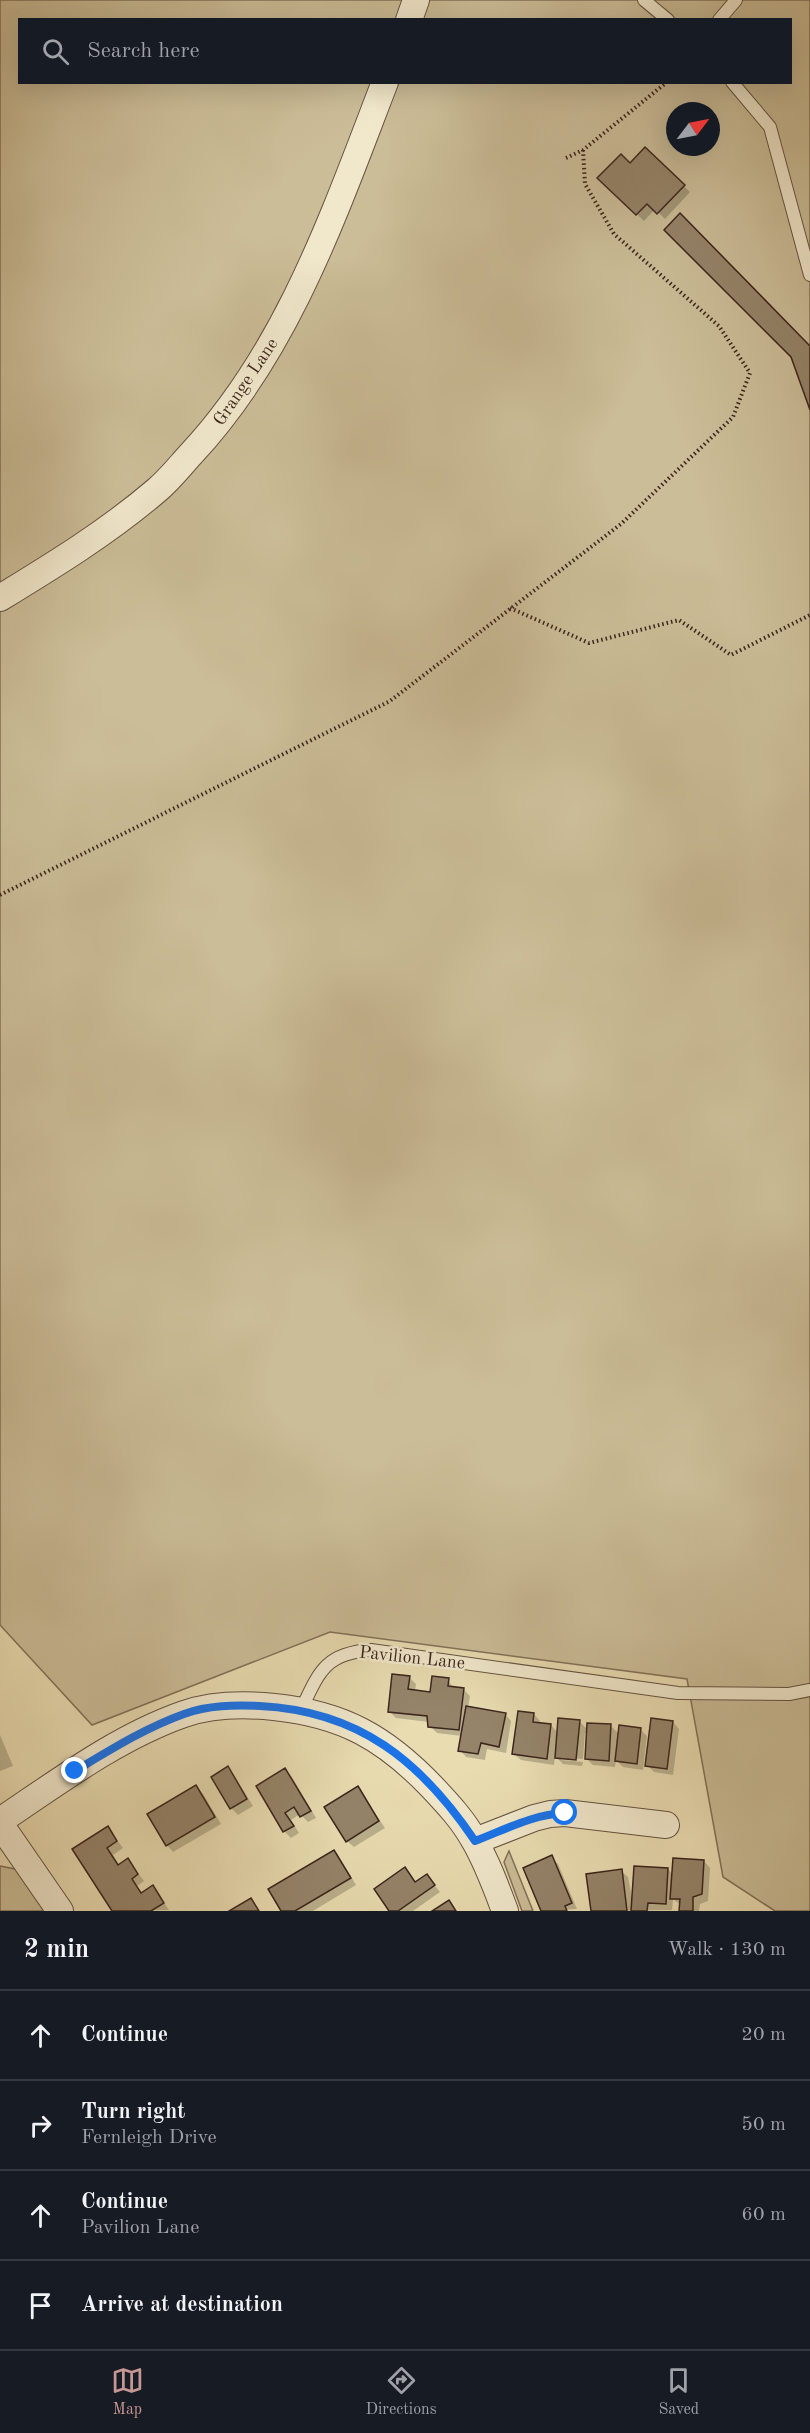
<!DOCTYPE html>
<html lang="en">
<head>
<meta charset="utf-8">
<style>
  :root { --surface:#171b24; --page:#242831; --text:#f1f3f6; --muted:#9ea1a6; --line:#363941; --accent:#c59692 }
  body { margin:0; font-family:"Old Standard TT",serif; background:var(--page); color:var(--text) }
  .compass { position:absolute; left:666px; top:102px; width:54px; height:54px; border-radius:50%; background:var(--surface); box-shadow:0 6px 24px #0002; rotate:58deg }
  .stop { position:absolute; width:18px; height:18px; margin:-14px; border:4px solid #1a73e8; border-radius:50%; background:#fff }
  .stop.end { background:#1a73e8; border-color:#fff; box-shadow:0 2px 6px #0008 }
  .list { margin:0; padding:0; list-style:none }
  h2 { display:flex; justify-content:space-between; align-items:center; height:78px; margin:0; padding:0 24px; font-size:26px }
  h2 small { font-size:20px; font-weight:400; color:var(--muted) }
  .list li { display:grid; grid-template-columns:39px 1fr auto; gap:18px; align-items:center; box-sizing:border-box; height:90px; padding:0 24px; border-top:2px solid var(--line) }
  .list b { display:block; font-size:22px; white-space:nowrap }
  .list p { margin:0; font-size:20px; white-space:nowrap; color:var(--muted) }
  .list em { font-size:20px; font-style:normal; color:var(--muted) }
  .icon { flex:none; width:33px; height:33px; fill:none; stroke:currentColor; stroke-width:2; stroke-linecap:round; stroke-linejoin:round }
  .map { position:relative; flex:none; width:810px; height:1911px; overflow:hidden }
  .search { position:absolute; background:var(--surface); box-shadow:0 6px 24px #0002; left:18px; right:18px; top:18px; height:66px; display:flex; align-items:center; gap:15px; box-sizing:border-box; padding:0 21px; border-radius:0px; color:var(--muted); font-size:22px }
  .sheet { height:438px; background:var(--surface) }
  nav { display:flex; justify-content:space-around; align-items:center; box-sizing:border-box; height:84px; border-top:2px solid var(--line); background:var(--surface); font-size:16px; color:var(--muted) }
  nav a { display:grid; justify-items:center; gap:3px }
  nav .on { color:var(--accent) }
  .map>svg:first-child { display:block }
</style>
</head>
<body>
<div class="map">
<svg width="810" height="1911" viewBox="0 0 810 1911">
  <rect width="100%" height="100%" fill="#e9dcb1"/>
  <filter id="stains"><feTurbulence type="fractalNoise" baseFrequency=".00333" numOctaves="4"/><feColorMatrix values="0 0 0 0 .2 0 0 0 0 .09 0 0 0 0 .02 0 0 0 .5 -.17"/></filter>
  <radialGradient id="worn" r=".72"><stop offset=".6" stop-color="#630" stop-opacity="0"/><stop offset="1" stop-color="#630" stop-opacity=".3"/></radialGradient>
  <!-- green -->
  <g fill="#cbbd98" stroke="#83715a" stroke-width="1.5" fill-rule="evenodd">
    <path d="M 0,0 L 810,0 L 810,1911 L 775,1911 L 723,1877 L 687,1679 L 330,1632 L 92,1725 L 0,1625 ZM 20,20 L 790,20 L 790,82 L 20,82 ZM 675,111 L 711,111 L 711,147 L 675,147 Z"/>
    <polygon points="509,1851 533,1911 522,1911 504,1862"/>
    <polygon points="0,1866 15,1869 24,1878 49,1911 0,1911"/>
  </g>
  <!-- shadow -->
  <g fill="#0003">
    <polygon points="645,149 690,192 665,219 655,209 644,221 599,178 630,165"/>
    <polygon points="409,1677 416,1684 415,1691 432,1693 448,1680 454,1689 463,1689 470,1696 468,1708 505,1714 511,1721 506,1753 487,1749 485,1760 466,1757 460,1750 462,1736 437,1733 430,1726 429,1722 396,1718 389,1711"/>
    <polygon points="534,1714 540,1721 540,1724 551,1725 558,1733 579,1721 588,1730 611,1726 619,1734 641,1730 647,1736 643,1770 623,1767 616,1760 615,1767 593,1765 587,1759 588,1733 585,1733 583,1759 561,1757 561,1760 583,1762 582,1766 563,1764 555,1756 554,1765 521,1760 514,1754"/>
    <polygon points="673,1722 679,1729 673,1775 654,1772 647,1765"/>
    <polygon points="0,1735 13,1766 0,1771"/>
    <polygon points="228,1768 234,1775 253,1806 238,1815 231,1808"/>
    <polygon points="285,1770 292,1777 316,1818 308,1822 300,1814 291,1820 299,1833 291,1838 284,1831"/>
    <polygon points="196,1787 203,1794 221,1824 173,1852 167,1845"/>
    <polygon points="358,1788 385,1828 354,1847 347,1841"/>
    <polygon points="108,1828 123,1848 113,1855 120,1866 128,1860 144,1881 137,1886 142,1894 153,1887 169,1910 114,1911 74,1850"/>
    <polygon points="334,1852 340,1859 356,1885 313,1911 283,1911"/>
    <polygon points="551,1857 558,1864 577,1909 543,1911"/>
    <polygon points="704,1861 710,1868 708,1901 700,1904 699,1911 681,1911 681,1905 673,1899 672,1910 592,1911 621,1871 628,1877 633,1903 668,1869 673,1875"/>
    <polygon points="405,1869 417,1883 427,1876 440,1892 413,1911 391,1911"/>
  </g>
  <!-- building -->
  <g fill="#95846a" stroke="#3b251d" stroke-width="1.5">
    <polygon points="645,147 685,185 657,214 647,204 636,215 597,178 621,154 630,163"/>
    <polygon points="680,213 810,346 810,410 791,357 664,230"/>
    <polygon points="392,1674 410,1676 408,1689 430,1692 432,1676 449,1678 448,1686 464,1688 459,1730 428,1727 427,1716 388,1712"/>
    <polygon points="466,1706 506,1713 499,1747 481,1743 478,1754 458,1751"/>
    <polygon points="518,1711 534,1713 533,1722 551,1724 547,1759 512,1754"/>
    <polygon points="558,1718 580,1720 576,1760 555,1758"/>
    <polygon points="651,1718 673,1721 667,1769 645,1766"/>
    <polygon points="587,1723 611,1724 609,1761 585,1759"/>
    <polygon points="619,1725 641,1728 637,1764 615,1761"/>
    <polygon points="228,1766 247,1799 230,1809 211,1777"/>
    <polygon points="285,1768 311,1811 300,1817 294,1807 285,1813 294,1826 283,1832 256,1786"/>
    <polygon points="196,1785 215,1817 166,1846 147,1814"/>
    <polygon points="358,1786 379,1821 346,1842 324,1807"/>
    <polygon points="108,1826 117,1841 107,1848 118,1865 128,1858 138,1874 132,1879 141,1893 153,1885 164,1903 151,1911 112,1911 72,1849"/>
    <polygon points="334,1850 351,1878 295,1911 281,1911 268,1889"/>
    <polygon points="552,1855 572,1903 565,1906 567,1911 541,1911 523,1868"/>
    <polygon points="673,1858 704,1860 702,1894 693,1897 693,1911 679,1911 680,1899 670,1899"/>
    <polygon points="634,1866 668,1868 666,1904 648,1903 647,1911 631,1911"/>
    <polygon points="405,1867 415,1882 427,1874 435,1885 398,1911 389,1911 374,1889"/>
    <polygon points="622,1869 627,1911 591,1911 586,1874"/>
    <polygon points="251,1898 259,1911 229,1911"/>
    <polygon points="449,1900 456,1911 432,1911"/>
  </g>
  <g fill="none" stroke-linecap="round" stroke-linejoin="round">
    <!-- service casing -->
    <g stroke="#665342" stroke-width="14">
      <g id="service">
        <polyline points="644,0 668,20"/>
        <polyline points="719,20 736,0"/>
        <polyline points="732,82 770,127 810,275"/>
        <path d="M 301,1710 C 319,1672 325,1653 371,1650 L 678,1693 L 789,1694 L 810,1690"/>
      </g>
    </g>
    <!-- minor casing -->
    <g stroke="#665342" stroke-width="28">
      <g id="minor">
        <polyline points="409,20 416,0"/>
        <path d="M 0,598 C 54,565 108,532 157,490 C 169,480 180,466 191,454 C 288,350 334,214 385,82"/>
        <path d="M 0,1821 C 58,1782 118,1737 184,1714 C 213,1704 245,1704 274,1707 C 343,1714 385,1738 432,1787 C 448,1804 463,1820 474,1840 C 487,1862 496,1887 505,1911"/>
        <polyline points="0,1824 60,1911"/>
        <polyline points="475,1841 534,1818 550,1814 565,1813 666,1825"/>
      </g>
    </g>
    <!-- path -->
    <g stroke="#3b251d" stroke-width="4" stroke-dasharray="1.5 3" stroke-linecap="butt">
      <polyline points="566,158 583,150 667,82"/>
      <polyline points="510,608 589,643 679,620 731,655 810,615"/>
      <polyline points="0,895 390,701 621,524 733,417 750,373 719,326 614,234 585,184 583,150"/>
    </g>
    <!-- service -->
    <use href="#service" stroke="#f1e8cc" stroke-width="12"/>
    <!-- minor -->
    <use href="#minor" stroke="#f1e8cc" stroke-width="26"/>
  </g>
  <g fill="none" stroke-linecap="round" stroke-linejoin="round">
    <!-- route -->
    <path stroke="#1a73e8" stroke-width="8" d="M 75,1771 C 110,1750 145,1728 184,1714 C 208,1705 235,1705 260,1706 C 359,1711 421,1761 475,1841 C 504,1830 534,1814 565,1813"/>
  </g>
  <g text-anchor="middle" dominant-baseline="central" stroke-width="5" stroke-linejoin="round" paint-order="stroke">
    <!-- street labels -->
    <g font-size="18" fill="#3b251d" stroke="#f1e8cc">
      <text transform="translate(246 382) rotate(-56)">Grange Lane</text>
      <text transform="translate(412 1658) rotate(6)">Pavilion Lane</text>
    </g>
  </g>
  <rect width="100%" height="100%" filter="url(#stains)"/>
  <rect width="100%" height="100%" fill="url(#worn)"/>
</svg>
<svg class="compass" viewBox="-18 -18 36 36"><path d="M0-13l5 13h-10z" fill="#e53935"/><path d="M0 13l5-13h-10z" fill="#9ea1a6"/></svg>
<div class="stop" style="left:565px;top:1813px"></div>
<div class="stop end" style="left:75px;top:1771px"></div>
<div class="search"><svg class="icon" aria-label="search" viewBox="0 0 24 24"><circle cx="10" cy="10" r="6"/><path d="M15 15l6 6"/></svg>Search here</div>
</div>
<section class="sheet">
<h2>2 min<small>Walk · 130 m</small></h2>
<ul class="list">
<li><svg class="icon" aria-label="ahead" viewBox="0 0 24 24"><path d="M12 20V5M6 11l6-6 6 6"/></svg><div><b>Continue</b></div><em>20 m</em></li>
<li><svg class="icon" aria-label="right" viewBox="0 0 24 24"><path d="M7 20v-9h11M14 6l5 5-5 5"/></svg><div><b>Turn right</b><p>Fernleigh Drive</p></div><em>50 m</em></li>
<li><svg class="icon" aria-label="ahead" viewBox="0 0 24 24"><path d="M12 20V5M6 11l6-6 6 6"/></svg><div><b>Continue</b><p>Pavilion Lane</p></div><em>60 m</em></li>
<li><svg class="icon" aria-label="arrive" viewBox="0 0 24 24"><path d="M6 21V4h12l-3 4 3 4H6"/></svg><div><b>Arrive at destination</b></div></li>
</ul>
</section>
<nav>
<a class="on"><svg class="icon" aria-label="map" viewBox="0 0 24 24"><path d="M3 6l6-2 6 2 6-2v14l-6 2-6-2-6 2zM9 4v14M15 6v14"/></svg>Map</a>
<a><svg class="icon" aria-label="directions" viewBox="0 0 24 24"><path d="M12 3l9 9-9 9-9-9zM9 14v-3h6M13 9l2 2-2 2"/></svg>Directions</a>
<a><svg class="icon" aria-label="saved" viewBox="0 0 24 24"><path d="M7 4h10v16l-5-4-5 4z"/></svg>Saved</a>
</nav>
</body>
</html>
